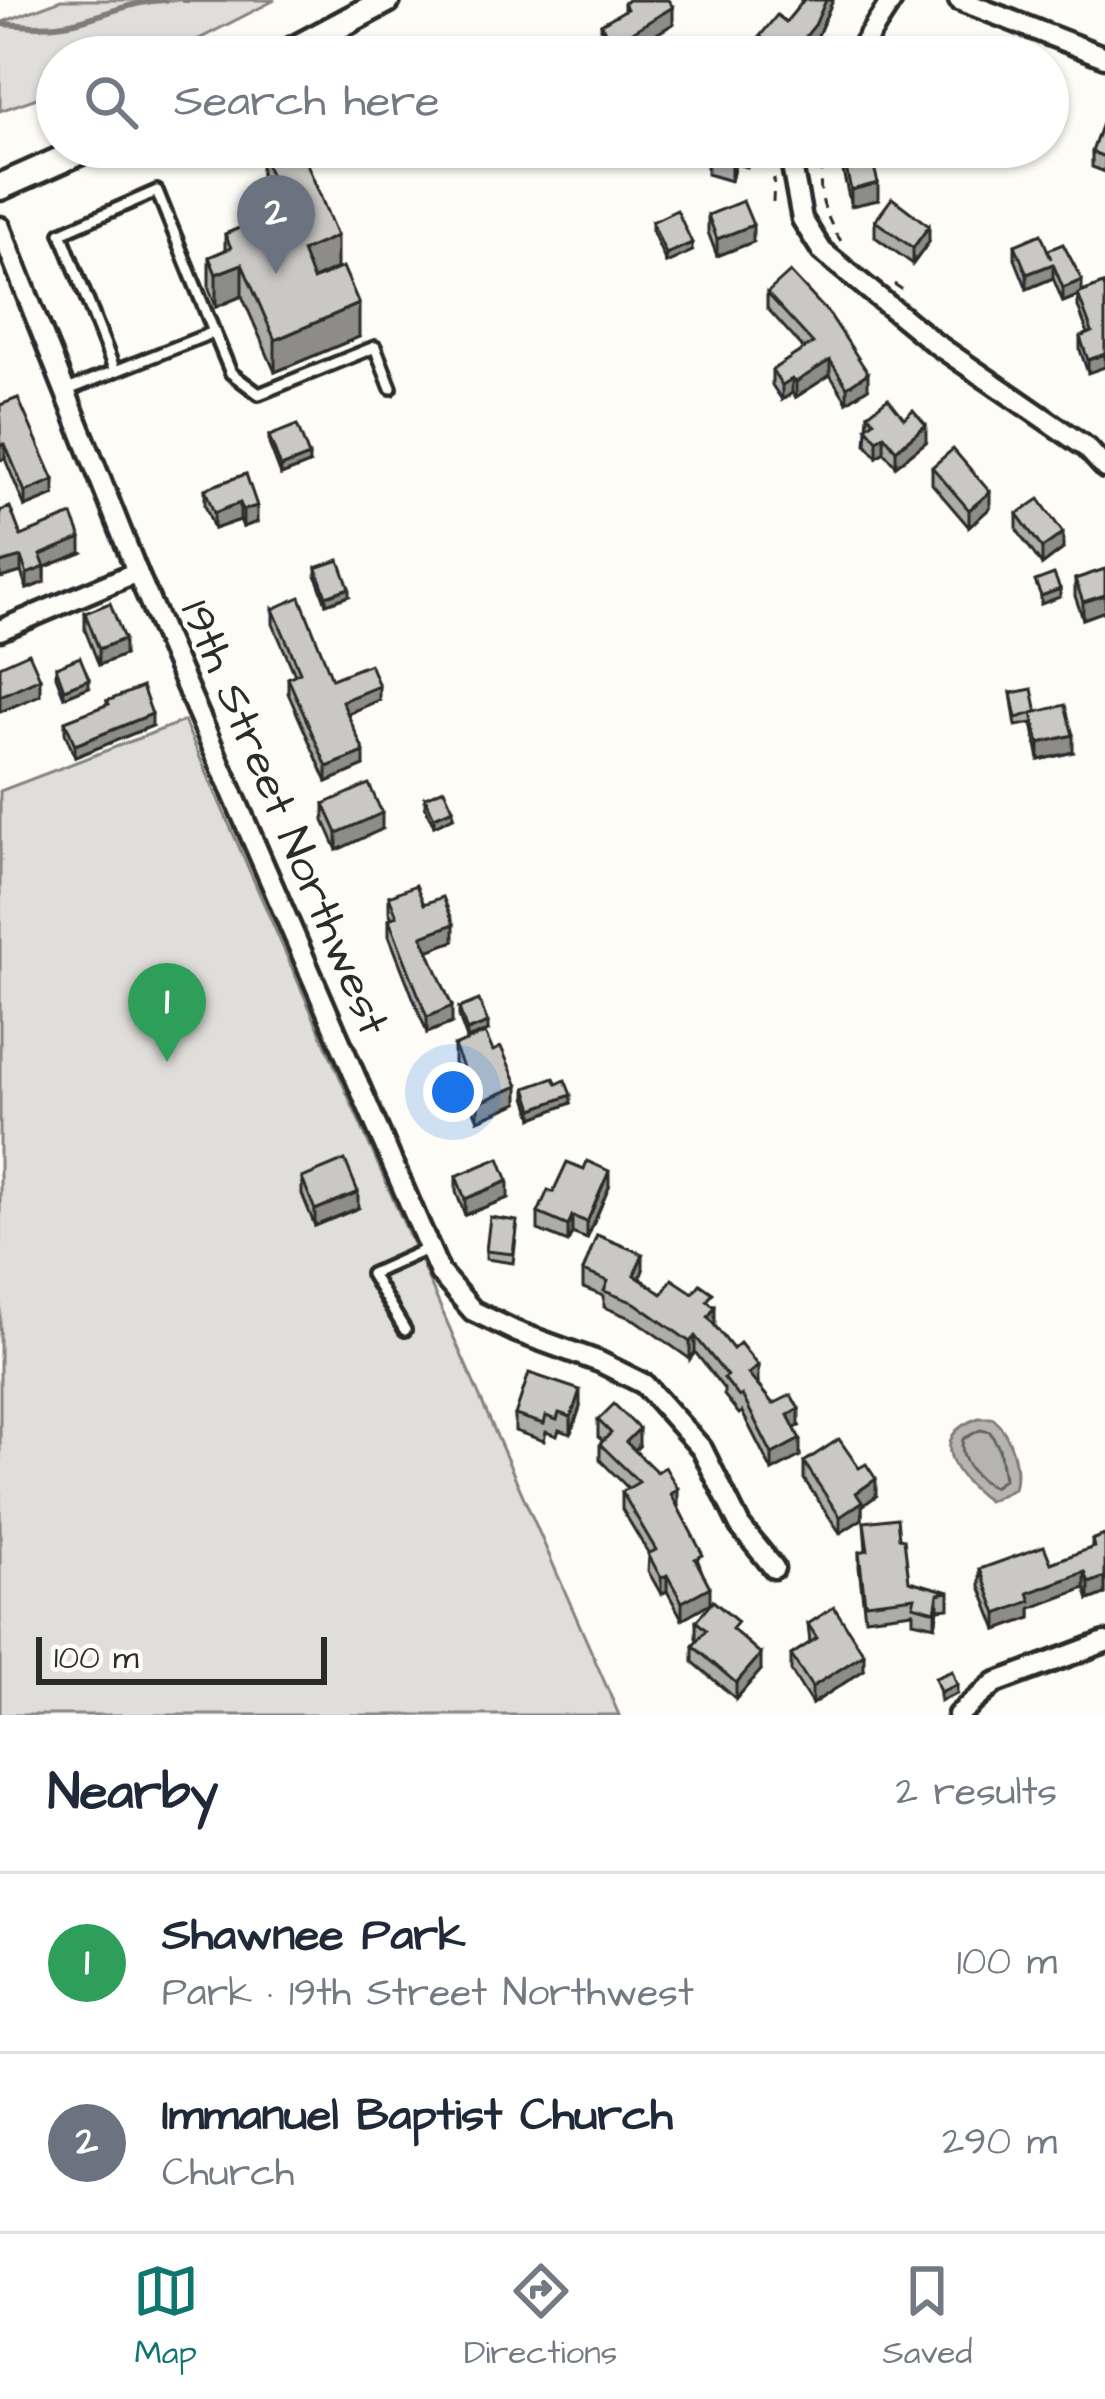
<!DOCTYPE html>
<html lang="en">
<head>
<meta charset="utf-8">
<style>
  :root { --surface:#fff; --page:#f6f6f7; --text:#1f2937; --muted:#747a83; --line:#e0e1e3; --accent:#0f766e }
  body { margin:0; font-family:"Architects Daughter",sans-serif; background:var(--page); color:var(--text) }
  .scale { position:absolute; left:36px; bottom:30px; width:291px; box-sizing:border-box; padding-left:12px; border:6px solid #2b2b2b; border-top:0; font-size:33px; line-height:42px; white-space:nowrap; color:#2b2b2b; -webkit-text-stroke:9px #fdfcf7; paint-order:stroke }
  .you { position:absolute; left:453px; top:1092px; width:42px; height:42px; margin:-30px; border:9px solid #fff; border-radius:50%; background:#1a73e8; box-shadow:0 0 0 18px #1a73e833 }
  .badge { display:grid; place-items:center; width:78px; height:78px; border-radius:50%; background:var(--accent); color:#fff; font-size:39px; font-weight:700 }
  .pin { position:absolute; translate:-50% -99px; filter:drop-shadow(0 3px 6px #0008) }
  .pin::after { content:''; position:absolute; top:63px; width:42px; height:36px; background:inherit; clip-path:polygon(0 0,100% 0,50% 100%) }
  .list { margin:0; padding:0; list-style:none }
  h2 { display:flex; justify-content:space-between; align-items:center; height:156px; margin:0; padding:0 48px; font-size:51px }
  h2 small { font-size:39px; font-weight:400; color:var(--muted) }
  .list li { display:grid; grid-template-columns:78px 1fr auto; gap:36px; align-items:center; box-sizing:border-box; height:180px; padding:0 48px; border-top:3px solid var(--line) }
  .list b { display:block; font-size:45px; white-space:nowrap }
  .list p { margin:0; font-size:39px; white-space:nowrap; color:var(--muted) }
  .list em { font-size:39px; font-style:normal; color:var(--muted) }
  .icon { flex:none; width:66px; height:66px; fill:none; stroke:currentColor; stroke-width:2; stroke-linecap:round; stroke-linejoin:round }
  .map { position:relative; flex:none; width:1105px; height:1715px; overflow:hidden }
  .search { position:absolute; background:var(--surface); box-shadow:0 3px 9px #0004; left:36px; right:36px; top:36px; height:132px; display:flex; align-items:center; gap:30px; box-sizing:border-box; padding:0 42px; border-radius:66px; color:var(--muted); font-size:45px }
  .sheet { height:516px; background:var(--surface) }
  nav { display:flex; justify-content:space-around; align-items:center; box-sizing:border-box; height:168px; border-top:3px solid var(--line); background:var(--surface); font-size:33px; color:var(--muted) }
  nav a { display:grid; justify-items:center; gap:6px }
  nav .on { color:var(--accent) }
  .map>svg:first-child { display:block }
</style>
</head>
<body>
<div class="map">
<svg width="1105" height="1715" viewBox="0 0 1105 1715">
  <rect width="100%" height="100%" fill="#fdfcf7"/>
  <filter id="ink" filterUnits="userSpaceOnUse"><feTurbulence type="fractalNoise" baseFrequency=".00833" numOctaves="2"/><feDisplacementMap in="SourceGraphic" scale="24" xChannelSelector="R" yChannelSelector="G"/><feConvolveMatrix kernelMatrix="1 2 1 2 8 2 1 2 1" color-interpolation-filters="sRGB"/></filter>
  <g filter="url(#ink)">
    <!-- green -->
    <g fill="#dfdeda" stroke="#858482" stroke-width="3">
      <polygon points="61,0 275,0 191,43 151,57 57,57 57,91 0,111 0,23"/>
      <polygon points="184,721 619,1715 0,1715 0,791"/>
    </g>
    <!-- water -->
    <path fill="#b5b4b1" stroke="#7e7d7b" stroke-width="3" d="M 979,1418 L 993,1418 C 1011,1435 1020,1466 1014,1489 L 988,1501 C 957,1478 924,1436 979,1418 Z"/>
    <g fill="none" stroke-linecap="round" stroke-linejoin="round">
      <!-- shore -->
      <path stroke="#626261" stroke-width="3" d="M 980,1430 L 990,1432 L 999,1448 L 1004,1479 L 993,1487 C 976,1480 958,1458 963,1439 Z"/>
      <!-- stream -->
      <g stroke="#7e7d7b" stroke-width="6">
        <polyline points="184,0 224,0"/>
        <path d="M 0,24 C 27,26 52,28 79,21 C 107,14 135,1 165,0"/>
      </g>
      <!-- lane casing -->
      <g stroke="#2b2b2b" stroke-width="18">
        <g id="lane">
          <polyline points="214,332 231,373 259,394 375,347 391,388"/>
          <polyline points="65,391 214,332 157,191 61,233 115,371"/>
          <polyline points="405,1330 371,1274 429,1248"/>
        </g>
      </g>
      <!-- street casing -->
      <g stroke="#2b2b2b" stroke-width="27">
        <g id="street">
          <polyline points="959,0 1105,57"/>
          <polyline points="855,57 892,0"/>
          <polyline points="803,147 793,171 802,219 822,251 933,342 1087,448 1105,468"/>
          <polyline points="0,227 137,572 440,1273 473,1311 517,1332 600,1362 644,1384 702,1449 740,1526 774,1568"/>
          <polyline points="0,630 137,572"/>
          <polyline points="958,1715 995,1683 1105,1642"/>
        </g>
      </g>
      <!-- secondary casing -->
      <g stroke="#2b2b2b" stroke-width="33">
        <g id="secondary">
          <polyline points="280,57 387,0"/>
          <polyline points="0,187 90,147"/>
        </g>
      </g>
      <!-- path -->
      <g stroke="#2b2b2b" stroke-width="3" stroke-dasharray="9 9" stroke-linecap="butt">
        <polyline points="831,57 838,47"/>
        <path d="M 827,147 C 814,183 821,210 841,241"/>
        <polyline points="775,163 778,147"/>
        <polyline points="773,202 774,178"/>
        <polyline points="894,284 909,294"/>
      </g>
      <!-- lane -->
      <use href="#lane" stroke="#fdfcf7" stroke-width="9"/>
      <!-- street -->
      <use href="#street" stroke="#fdfcf7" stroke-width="18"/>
      <!-- secondary -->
      <use href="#secondary" stroke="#fdfcf7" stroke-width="24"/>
    </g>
    <!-- wall -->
    <g fill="#adaca9" stroke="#2b2b2b" stroke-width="3">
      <polygon points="801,0 833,0 815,42 762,54 760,36 786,22 801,4"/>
      <polygon points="624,3 673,24 618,57 611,57 601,41 601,24 624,11"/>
      <polygon points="1105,115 1105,172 1092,167 1092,152"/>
      <polygon points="710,147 753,147 747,167 735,164 731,181 707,174 707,157"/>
      <polygon points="955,147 987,147 987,152 962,162"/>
      <polygon points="842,151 878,200 851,206 842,167"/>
      <polygon points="261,153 337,268 313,279 359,337 275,372 242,296 216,307 209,289 209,257 225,250 225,234 273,214 261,186"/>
      <polygon points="708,215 753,242 717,256 708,232"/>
      <polygon points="875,221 929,242 913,264 875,237"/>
      <polygon points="652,222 692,251 666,263 652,230"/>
      <polygon points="1015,245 1048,251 1082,292 1103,284 1088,373 1080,350 1080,337 1088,334 1078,307 1078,296 1063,302 1053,278 1027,289 1015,259"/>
      <polygon points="767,293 868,388 847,402 830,375 796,397 792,393 782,400 772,385 772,370 804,349 767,308"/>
      <polygon points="0,405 54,495 25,507 5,459"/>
      <polygon points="868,414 926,442 896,466 884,452 877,457 866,444"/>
      <polygon points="269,436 309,464 281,475 269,444"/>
      <polygon points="932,467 990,508 969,527 932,484"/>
      <polygon points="246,474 257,522 243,527 240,520 214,529 205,505 205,489"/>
      <polygon points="0,511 21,536 81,553 45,567 45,582 27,589 21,572 0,578"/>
      <polygon points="1017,514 1063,549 1042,565 1017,530"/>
      <polygon points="316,568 349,596 326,604 316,576"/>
      <polygon points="1105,569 1105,611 1083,619 1075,596 1075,579"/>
      <polygon points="273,609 332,679 379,700 348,714 364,766 327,782 288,693 288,678 295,675 273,624"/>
      <polygon points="85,613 124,655 99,665 85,630"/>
      <polygon points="56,667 89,687 64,697 56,676"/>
      <polygon points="1011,693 1037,712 1073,752 1039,760 1032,723 1016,726"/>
      <polygon points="107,701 152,726 75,757 65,733 65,721 107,705"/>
      <polygon points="425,797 453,817 434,826 425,806"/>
      <polygon points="324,804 382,829 337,850 324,821"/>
      <polygon points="389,896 424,904 454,941 428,950 452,1023 427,1033 389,936 389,919 392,918 389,912"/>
      <polygon points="459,1008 488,1031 467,1039 459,1017"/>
      <polygon points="454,1046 493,1051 518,1103 478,1120 454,1063"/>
      <polygon points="557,1084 571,1103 533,1118 526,1097 526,1088"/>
      <polygon points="456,1176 508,1198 465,1215 456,1192"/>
      <polygon points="302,1178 358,1208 315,1226 302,1194"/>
      <polygon points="609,1187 587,1239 572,1233 568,1242 538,1230 538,1213 553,1192"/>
      <polygon points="517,1229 513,1263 486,1259 486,1251"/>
      <polygon points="643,1270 640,1278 662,1294 713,1306 714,1325 758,1383 757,1384 773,1404 799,1426 794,1428 800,1456 772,1471 742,1412 739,1414 724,1395 724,1389 695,1352 690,1359 635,1320 604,1307 604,1296 583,1288 583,1271"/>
      <polygon points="580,1407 571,1434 559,1430 557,1436 546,1432 544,1441 515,1431 515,1415"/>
      <polygon points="598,1420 639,1446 635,1450 678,1506 702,1572 710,1603 682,1619 667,1591 661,1594 648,1571 649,1554 622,1509 622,1492 629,1489 600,1460 600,1444 603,1441 598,1437"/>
      <polygon points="804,1462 876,1496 862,1506 862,1519 840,1533 804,1479"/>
      <polygon points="864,1522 899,1538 909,1581 949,1592 949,1608 938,1609 935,1626 913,1621 913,1612 865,1618 859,1567 859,1552 866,1551"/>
      <polygon points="1105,1535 1105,1594 1089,1600 1085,1588 1031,1608 1031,1618 997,1630 980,1586 980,1569 1051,1563 1092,1548 1092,1540"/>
      <polygon points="696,1621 761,1670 736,1699 693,1662 693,1646 698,1640 696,1638"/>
      <polygon points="808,1624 864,1670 812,1704 791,1671 791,1655 810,1643"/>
    </g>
    <!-- shaded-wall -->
    <g fill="#8d8c89" stroke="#2b2b2b" stroke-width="3">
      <polygon points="826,0 833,0 815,42 802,57 789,57"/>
      <polygon points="673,7 673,24 618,57 612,57 612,44"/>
      <polygon points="735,147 735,164 731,181 731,164"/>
      <polygon points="748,147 753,147 747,167 747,151"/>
      <polygon points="962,147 987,147 987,152 962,162"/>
      <polygon points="878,183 878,200 851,206 851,190"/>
      <polygon points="753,225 753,242 717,256 717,239"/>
      <polygon points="929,226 929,242 913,264 913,248"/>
      <polygon points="337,236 337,268 302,284 302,251"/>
      <polygon points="692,243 692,251 666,263 666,254"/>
      <polygon points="242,264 242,296 216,307 216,274"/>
      <polygon points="1053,264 1053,278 1027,289 1027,274"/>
      <polygon points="1082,280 1082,294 1063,302 1063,288"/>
      <polygon points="359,304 359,337 275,372 275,340"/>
      <polygon points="1105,354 1105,367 1088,373 1088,360"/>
      <polygon points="830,360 830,375 796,397 796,382"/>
      <polygon points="868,373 868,388 847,402 847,387"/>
      <polygon points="792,379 792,393 782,400 782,385"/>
      <polygon points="926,425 926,442 896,466 896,450"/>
      <polygon points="884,435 884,452 877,457 877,440"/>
      <polygon points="5,444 5,459 0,460 0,446"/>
      <polygon points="309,456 309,464 281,475 281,467"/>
      <polygon points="54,480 54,495 25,507 25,492"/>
      <polygon points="990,492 990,508 969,527 969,510"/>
      <polygon points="240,503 240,520 214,529 214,513"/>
      <polygon points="257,506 257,522 243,527 243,510"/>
      <polygon points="1063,533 1063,549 1042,565 1042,548"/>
      <polygon points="81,538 81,553 45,567 45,582 27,589 27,574 40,555"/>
      <polygon points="21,557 21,572 0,578 0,563"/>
      <polygon points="349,588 349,596 326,604 326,596"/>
      <polygon points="1060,589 1060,597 1041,604 1041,596"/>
      <polygon points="1105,595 1105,611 1083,619 1083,602"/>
      <polygon points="124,639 124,655 99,665 99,649"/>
      <polygon points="40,678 40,695 0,712 0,696"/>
      <polygon points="89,679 89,687 64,697 64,689"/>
      <polygon points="379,686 379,700 342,716 342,701"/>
      <polygon points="152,714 152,726 75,757 75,745"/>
      <polygon points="1073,735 1073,752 1039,760 1039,743"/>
      <polygon points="364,752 364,766 327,782 327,767"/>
      <polygon points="453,809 453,817 434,826 434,817"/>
      <polygon points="382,813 382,829 337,850 337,833"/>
      <polygon points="454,924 454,941 422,953 422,936"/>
      <polygon points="452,1006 452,1023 427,1033 427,1017"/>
      <polygon points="488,1023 488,1031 467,1039 467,1031"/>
      <polygon points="518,1086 518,1103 478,1120 478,1103"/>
      <polygon points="571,1095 571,1103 533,1118 533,1109"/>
      <polygon points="609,1171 609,1187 587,1239 587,1222"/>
      <polygon points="508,1181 508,1198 465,1215 465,1199"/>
      <polygon points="358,1192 358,1208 315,1226 315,1210"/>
      <polygon points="572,1216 572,1233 568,1242 568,1226"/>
      <polygon points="643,1254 643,1270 634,1291 634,1275"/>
      <polygon points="715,1307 715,1324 708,1334 708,1317"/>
      <polygon points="695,1336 695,1352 690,1359 690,1342"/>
      <polygon points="758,1366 758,1383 748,1391 748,1374"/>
      <polygon points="580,1390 580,1407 571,1434 571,1417"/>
      <polygon points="799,1409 799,1426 788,1431 788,1415"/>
      <polygon points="639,1429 639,1446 626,1458 626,1442"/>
      <polygon points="800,1439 800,1456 772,1471 772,1454"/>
      <polygon points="876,1479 876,1496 862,1506 862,1519 840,1533 840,1517 856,1493"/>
      <polygon points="678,1489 678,1506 671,1510 671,1494"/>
      <polygon points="1085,1572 1085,1588 1031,1608 1031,1618 997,1630 997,1614 1028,1593"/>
      <polygon points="667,1575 667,1591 661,1594 661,1578"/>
      <polygon points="1105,1577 1105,1594 1089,1600 1089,1583"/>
      <polygon points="710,1587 710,1603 682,1619 682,1602"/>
      <polygon points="938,1594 938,1609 935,1626 935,1611"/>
      <polygon points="761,1654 761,1670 736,1699 736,1683"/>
      <polygon points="864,1654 864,1670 812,1704 812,1687"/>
      <polygon points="957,1685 957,1694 940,1701 940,1692"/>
    </g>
    <!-- building -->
    <g fill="#c9c8c4" stroke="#2b2b2b" stroke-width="3">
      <polygon points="628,0 668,0 673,7 612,44 601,24 627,9 624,3"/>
      <polygon points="804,0 826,0 815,25 789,57 760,57 768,43 760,36 777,15 786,22"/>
      <polygon points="1105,115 1105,157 1092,152"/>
      <polygon points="277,147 300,147 337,236 302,251 313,280 343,267 359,304 275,340 242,264 216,274 209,257 231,248 225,234 285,209 261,153"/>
      <polygon points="710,147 748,147 747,151 735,147 731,164 707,157"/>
      <polygon points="856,147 869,147 878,183 851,190 842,151"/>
      <polygon points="892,198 929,226 913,248 875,221"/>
      <polygon points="743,201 753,225 717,239 708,215"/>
      <polygon points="677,210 692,243 666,254 652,222"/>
      <polygon points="1041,234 1051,259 1048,250 1063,244 1082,280 1063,288 1053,264 1027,274 1015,245"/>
      <polygon points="790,272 830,315 868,373 847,387 830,360 796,382 792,379 782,385 772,370 813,343 767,293"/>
      <polygon points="1103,284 1105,288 1105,354 1088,360 1080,337 1092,332 1078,294"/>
      <polygon points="18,398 54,480 25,492 5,444 0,446 0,405"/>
      <polygon points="888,398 904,418 913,410 926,425 896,450 884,435 877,440 866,427 874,421 868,414"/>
      <polygon points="297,425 309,456 281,467 269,436"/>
      <polygon points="953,449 990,492 969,510 932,467"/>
      <polygon points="246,474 257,506 243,510 240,503 214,513 205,489"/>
      <polygon points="1039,499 1063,533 1042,548 1017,514"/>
      <polygon points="10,507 21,536 72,515 81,538 40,555 45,567 27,574 21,557 0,563 0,511"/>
      <polygon points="339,560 349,588 326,596 316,568"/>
      <polygon points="1105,569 1105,595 1083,602 1075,579"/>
      <polygon points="1054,574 1060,589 1041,596 1035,581"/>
      <polygon points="300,597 332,679 370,664 379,686 342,701 364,752 327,767 288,678 300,672 273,609"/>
      <polygon points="110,603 124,639 99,649 85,613"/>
      <polygon points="29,653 40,678 0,696 0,666"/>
      <polygon points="80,657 89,679 64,689 56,667"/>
      <polygon points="142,687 152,714 75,745 65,721 109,704 107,701"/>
      <polygon points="1032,689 1037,712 1016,718 1011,693"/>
      <polygon points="1065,705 1073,735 1039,743 1032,713"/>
      <polygon points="369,784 382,813 337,833 324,804"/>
      <polygon points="444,789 453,809 434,817 425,797"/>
      <polygon points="416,885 424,904 443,897 454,924 422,936 452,1006 427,1017 389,919 397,916 389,896"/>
      <polygon points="479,1000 488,1023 467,1031 459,1008"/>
      <polygon points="485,1033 493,1051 501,1047 518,1086 478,1103 454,1046"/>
      <polygon points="554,1078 557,1084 565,1080 571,1095 533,1109 526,1088"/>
      <polygon points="499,1158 508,1181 465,1199 456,1176"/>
      <polygon points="345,1160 358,1192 315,1210 302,1178"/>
      <polygon points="587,1161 609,1171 587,1222 572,1216 568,1226 538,1213 548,1190 553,1192 567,1162 584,1169"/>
      <polygon points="490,1217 517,1221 513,1254 486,1251"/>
      <polygon points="597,1235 643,1254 634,1275 662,1294 672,1279 693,1293 700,1284 713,1293 707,1301 715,1307 708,1317 733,1349 740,1343 758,1366 748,1374 773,1404 791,1395 799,1409 788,1415 800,1439 772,1454 742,1395 739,1397 724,1378 727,1376 695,1336 690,1342 635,1303 604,1291 608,1281 583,1271"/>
      <polygon points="529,1373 580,1390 571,1417 559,1413 557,1420 546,1416 544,1424 515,1415"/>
      <polygon points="614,1404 639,1429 626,1442 657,1472 665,1467 678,1489 671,1494 703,1555 695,1559 710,1587 682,1602 667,1575 661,1578 648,1554 656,1550 622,1492 639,1482 600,1444 611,1433 598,1420"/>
      <polygon points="839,1439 859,1468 866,1464 876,1479 856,1493 862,1502 840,1517 804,1462"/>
      <polygon points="897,1518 899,1538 904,1539 909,1581 949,1592 938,1594 935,1611 913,1605 915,1597 865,1603 859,1552 868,1550 864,1522"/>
      <polygon points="1105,1535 1105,1577 1089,1583 1085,1572 1028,1593 1031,1601 997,1614 980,1569 1044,1546 1051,1563 1094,1547 1092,1540"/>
      <polygon points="713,1601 738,1622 732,1629 761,1654 736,1683 693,1646 706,1630 696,1621"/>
      <polygon points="834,1607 864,1654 812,1687 791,1655 817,1638 808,1624"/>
      <polygon points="952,1671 957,1685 940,1692 935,1678"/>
    </g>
  </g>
  <g text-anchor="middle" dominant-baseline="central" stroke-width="9" stroke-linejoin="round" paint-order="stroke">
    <!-- street labels -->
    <g font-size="45" fill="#2b2b2b" stroke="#fdfcf7">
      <text transform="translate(284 818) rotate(67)">19th Street Northwest</text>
    </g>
  </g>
</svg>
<div class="scale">100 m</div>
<div class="you"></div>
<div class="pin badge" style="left:167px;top:1062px;background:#2e9e5b">1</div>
<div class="pin badge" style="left:276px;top:274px;background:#6b7280">2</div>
<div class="search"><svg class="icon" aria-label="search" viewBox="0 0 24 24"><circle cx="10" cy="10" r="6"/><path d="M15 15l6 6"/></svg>Search here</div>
</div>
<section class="sheet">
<h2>Nearby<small>2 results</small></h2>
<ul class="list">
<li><span class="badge" style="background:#2e9e5b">1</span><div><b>Shawnee Park</b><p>Park · 19th Street Northwest</p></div><em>100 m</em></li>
<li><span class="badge" style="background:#6b7280">2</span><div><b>Immanuel Baptist Church</b><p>Church</p></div><em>290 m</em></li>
</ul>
</section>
<nav>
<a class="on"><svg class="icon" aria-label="map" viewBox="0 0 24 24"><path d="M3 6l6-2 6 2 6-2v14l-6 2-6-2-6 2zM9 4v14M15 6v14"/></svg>Map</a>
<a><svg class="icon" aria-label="directions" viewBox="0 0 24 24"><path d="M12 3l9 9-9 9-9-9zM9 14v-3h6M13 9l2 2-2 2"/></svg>Directions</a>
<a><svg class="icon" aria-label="saved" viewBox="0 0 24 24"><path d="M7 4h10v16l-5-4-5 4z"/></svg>Saved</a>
</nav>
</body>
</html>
